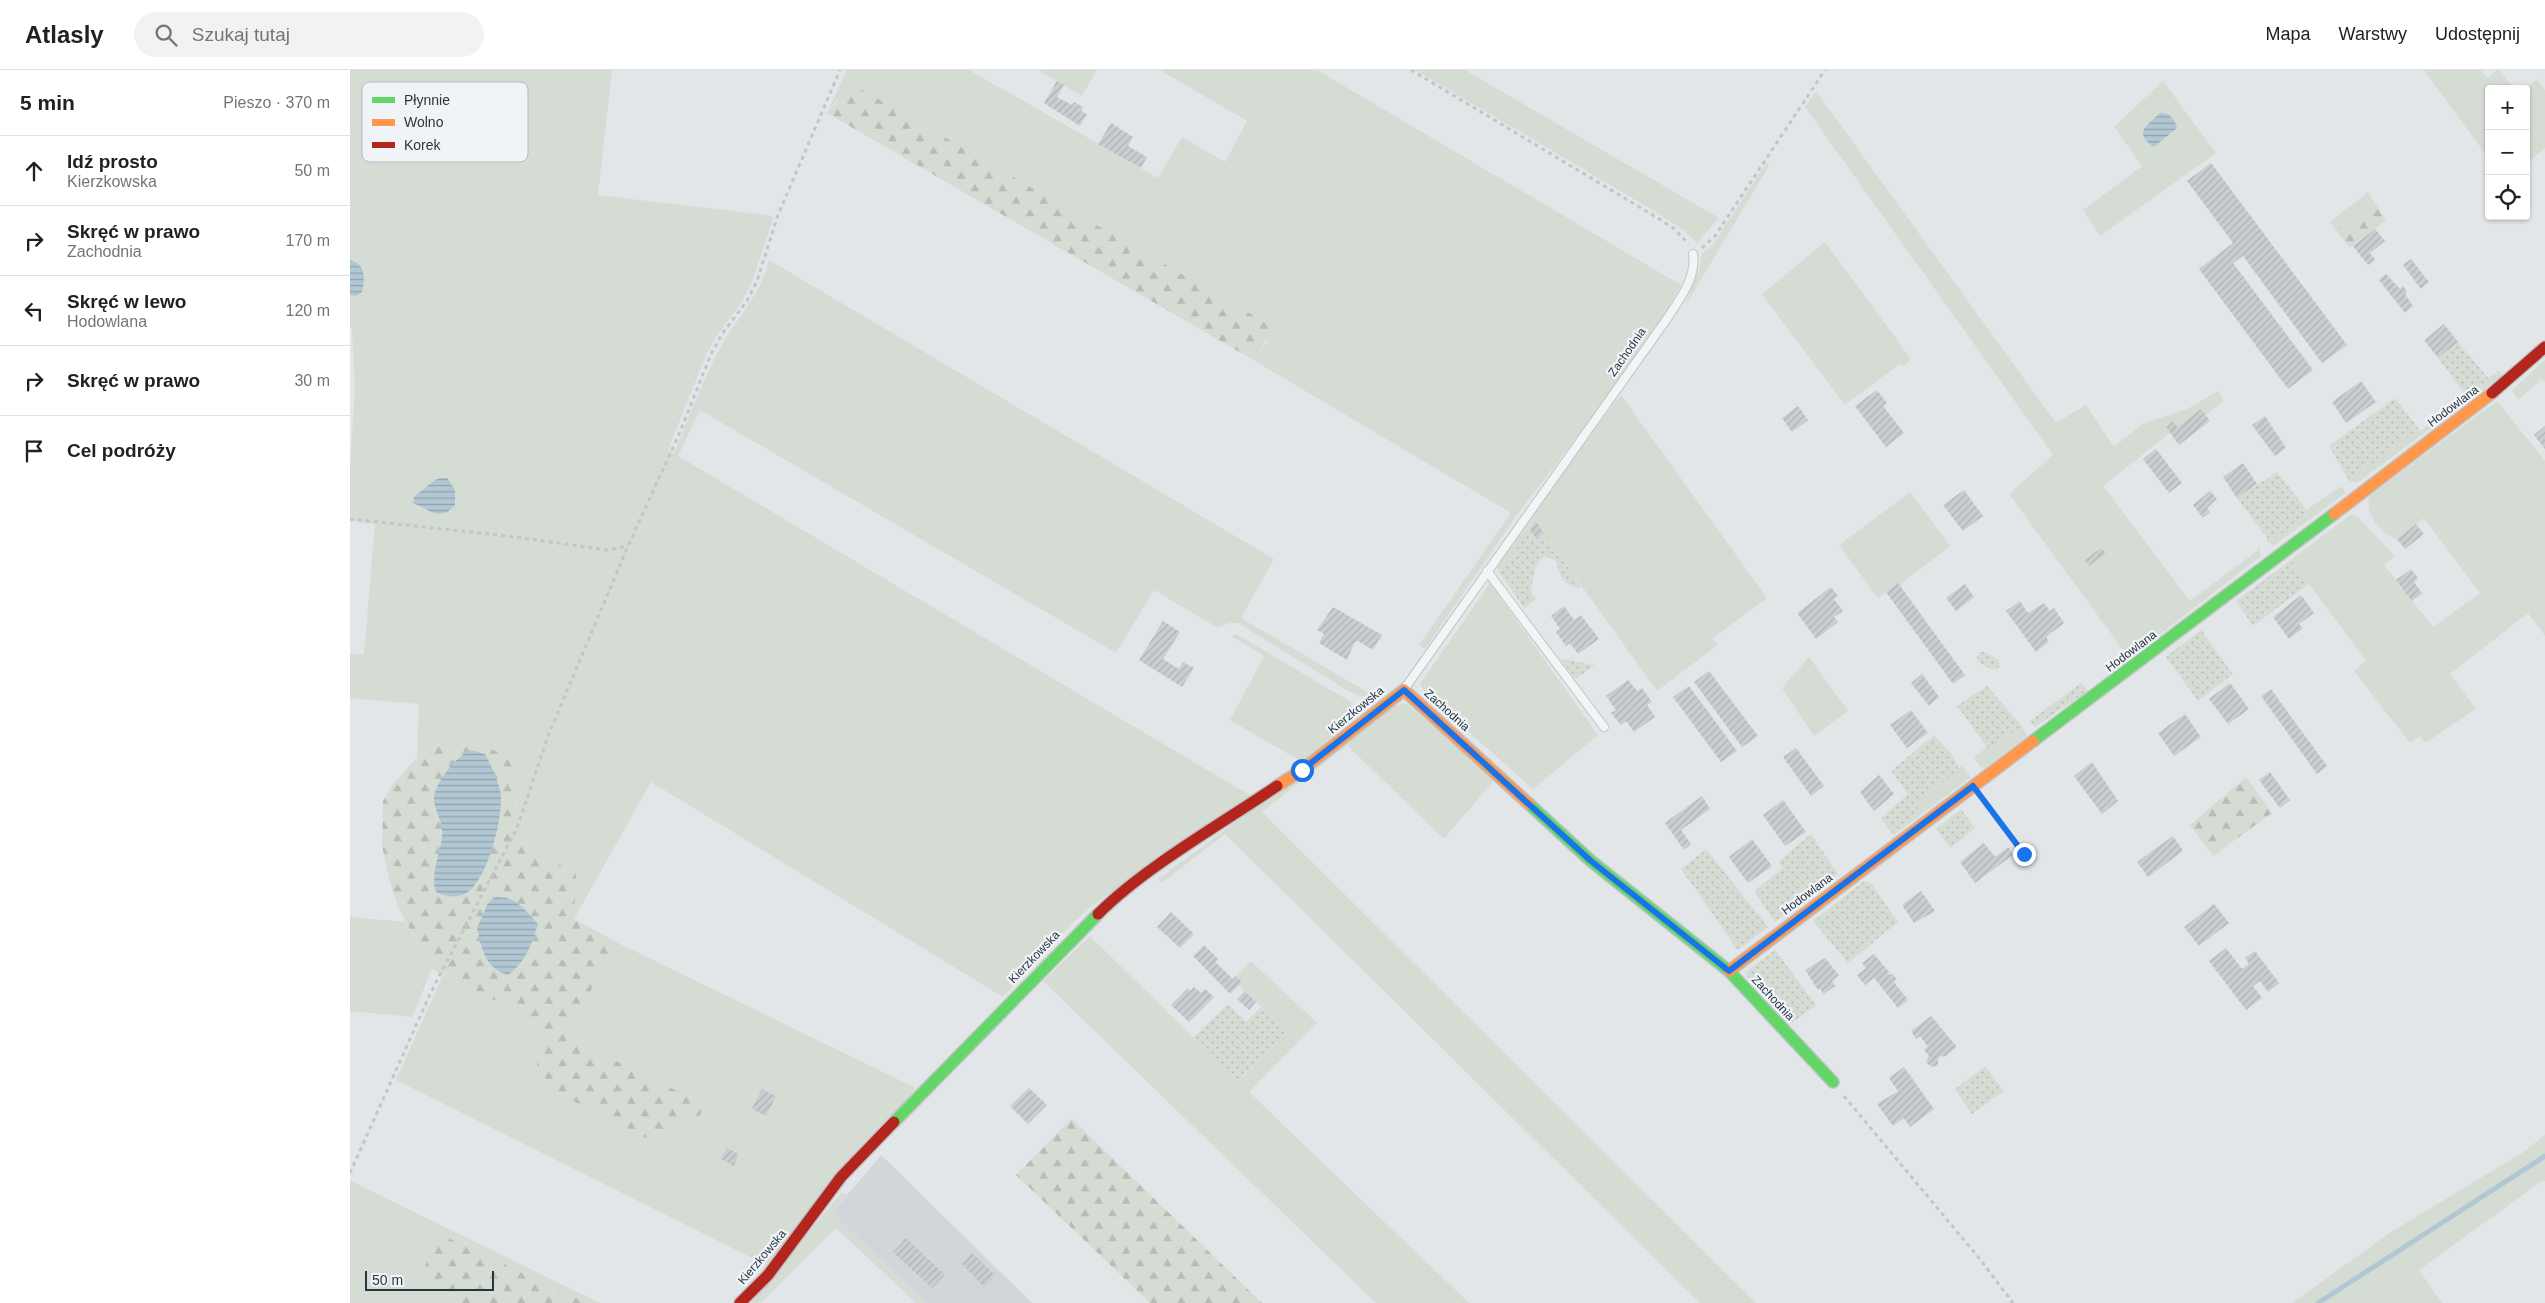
<!DOCTYPE html>
<html lang="pl">
<head>
<meta charset="utf-8">
<style>
  :root { --surface:#fff; --page:#f2f2f2; --text:#202124; --muted:#757577; --line:#e0e0e0 }
  body { margin:0; font-family:Helvetica,sans-serif; background:var(--page); color:var(--text) }
  .controls { position:absolute; right:15px; top:15px; display:grid; overflow:hidden; border-radius:5px; box-shadow:0 1px 4px #0004 }
  .controls button { width:45px; height:45px; display:grid; place-items:center; padding:0; border:0; border-bottom:1px solid var(--line); background:var(--surface); color:var(--text); font:25px sans-serif }
  .scale { position:absolute; left:15px; bottom:12px; width:129px; box-sizing:border-box; padding-left:5px; border:2px solid #293642; border-top:0; font-size:14px; line-height:18px; white-space:nowrap; color:#293642; -webkit-text-stroke:4px #f1f4f7; paint-order:stroke }
  .stop { position:absolute; width:15px; height:15px; margin:-11px; border:4px solid #1a73e8; border-radius:50%; background:#fff }
  .stop.end { background:#1a73e8; border-color:#fff; box-shadow:0 1px 5px #0008 }
  .list { margin:0; padding:0; list-style:none }
  h2 { display:flex; justify-content:space-between; align-items:center; height:65px; margin:0; padding:0 20px; font-size:21px }
  h2 small { font-size:16px; font-weight:400; color:var(--muted) }
  .list li { display:grid; grid-template-columns:32px 1fr auto; gap:15px; align-items:center; box-sizing:border-box; height:70px; padding:0 20px; border-top:1px solid var(--line) }
  .list b { display:block; font-size:19px; white-space:nowrap }
  .list p { margin:0; font-size:16px; white-space:nowrap; color:var(--muted) }
  .list em { font-size:16px; font-style:normal; color:var(--muted) }
  .icon { flex:none; width:28px; height:28px; fill:none; stroke:currentColor; stroke-width:2; stroke-linecap:round; stroke-linejoin:round }
  .map { position:relative; flex:none; width:2195px; height:1233px; overflow:hidden }
  header { display:flex; align-items:center; gap:30px; box-sizing:border-box; height:70px; padding:0 25px; background:var(--surface); border-bottom:1px solid var(--line) }
  header strong { font-size:24px }
  nav { display:flex; gap:28px; margin-inline-start:auto; font-size:18px }
  .search { width:350px; height:45px; background:var(--page); display:flex; align-items:center; gap:12px; box-sizing:border-box; padding:0 18px; border-radius:28px; color:var(--muted); font-size:19px }
  main { display:flex }
  aside { flex:1; background:var(--surface) }
  .map>svg:first-child { display:block }
</style>
</head>
<body>
<header>
<strong>Atlasly</strong>
<div class="search"><svg class="icon" aria-label="search" viewBox="0 0 24 24"><circle cx="10" cy="10" r="6"/><path d="M15 15l6 6"/></svg>Szukaj tutaj</div>
<nav><a>Mapa</a><a>Warstwy</a><a>Udostępnij</a></nav>
</header>
<main>
<aside>
<h2>5 min<small>Pieszo · 370 m</small></h2>
<ul class="list">
<li><svg class="icon" aria-label="ahead" viewBox="0 0 24 24"><path d="M12 20V5M6 11l6-6 6 6"/></svg><div><b>Idź prosto</b><p>Kierzkowska</p></div><em>50 m</em></li>
<li><svg class="icon" aria-label="right" viewBox="0 0 24 24"><path d="M7 20v-9h11M14 6l5 5-5 5"/></svg><div><b>Skręć w prawo</b><p>Zachodnia</p></div><em>170 m</em></li>
<li><svg class="icon" aria-label="left" viewBox="0 0 24 24"><path d="M17 20v-9H6M10 6l-5 5 5 5"/></svg><div><b>Skręć w lewo</b><p>Hodowlana</p></div><em>120 m</em></li>
<li><svg class="icon" aria-label="right" viewBox="0 0 24 24"><path d="M7 20v-9h11M14 6l5 5-5 5"/></svg><div><b>Skręć w prawo</b></div><em>30 m</em></li>
<li><svg class="icon" aria-label="arrive" viewBox="0 0 24 24"><path d="M6 21V4h12l-3 4 3 4H6"/></svg><div><b>Cel podróży</b></div></li>
</ul>
</aside>
<div class="map">
<svg width="2195" height="1233" viewBox="0 0 2195 1233">
  <defs>
    <pattern id="forest-firs" width="22" height="20" patternUnits="userSpaceOnUse" patternTransform="scale(1.25)"><rect width="22" height="20" fill="#d5dcd3"/><path d="M5 1l3.5 6h-7zM16 11l3.5 6h-7z" fill="#b7bdb6"/></pattern>
    <pattern id="garden-dots" width="8" height="8" patternUnits="userSpaceOnUse" patternTransform="scale(1.25)"><rect width="8" height="8" fill="#d5dcd3"/><path d="M2 2h.1M6 6h.1" fill="none" stroke="#b7bdb6" stroke-width="1.8" stroke-linecap="round"/></pattern>
    <pattern id="water-rules" width="6" height="5" patternUnits="userSpaceOnUse" patternTransform="scale(1.25)"><rect width="6" height="5" fill="#b1c7d4"/><path d="M0 2.5h6" fill="none" stroke="#90a2ae"/></pattern>
    <pattern id="building-hatch" width="6" height="6" patternUnits="userSpaceOnUse" patternTransform="scale(1.25)"><rect width="6" height="6" fill="#cbced0"/><path d="M-1 1l2-2M0 6l6-6M5 7l2-2" fill="none" stroke="#aeb2b4"/></pattern>
  </defs>
  <rect width="100%" height="100%" fill="#e3e6e8"/>
  <!-- built -->
  <polygon fill="#d1d6db" points="531,1085 682,1233 576,1233 482,1143"/>
  <!-- green -->
  <g fill="#d5dcd3">
    <path d="M 0,0 L 262,0 L 248,125 L 424,146 L 401,214 L 392,232 L 366,267 L 357,283 L 318,380 L 324,383 C 339,349 351,313 369,280 C 387,247 409,229 419,190 L 924,489 L 891,548 L 1026,627 L 1011,626 L 1000,622 L 888,553 L 879,553 L 868,558 L 804,520 L 766,583 L 350,340 L 328,386 L 901,726 L 744,834 L 723,853 L 653,927 L 301,712 L 224,849 L 226,804 L 157,765 L 168,731 L 91,674 L 67,687 L 69,634 L 0,628 L 0,584 L 14,585 L 25,454 L 0,451 L 0,396 L 5,318 L 2,258 L 0,257 Z"/>
    <polygon points="497,0 619,0 808,108 832,67 875,92 897,51 810,0 967,0 1331,215 1316,241 1236,355 1166,446 1075,579 1069,575 1161,443 905,291 918,270 487,29 477,43"/>
    <polygon points="688,0 747,0 732,26"/>
    <polygon points="1065,0 1115,0 1369,148 1347,173 1332,159 1304,141"/>
    <polygon points="2074,0 2131,0 2137,8 2148,0 2165,19 2139,19 2139,89"/>
    <polygon points="2187,9 2195,20 2195,78 2176,94 2176,19"/>
    <polygon points="1813,11 1866,83 1750,166 1733,140 1792,96 1764,57"/>
    <polygon points="1466,21 1706,353 1736,335 1764,377 1792,354 1837,339 1868,321 1874,331 1856,345 1851,339 1828,357 1823,351 1816,357 1820,363 1753,416 1840,531 1907,481 1909,476 1911,486 1781,587 1773,580 1659,424 1703,385 1455,37"/>
    <polygon points="1417,92 1419,96 1335,236 1349,199 1352,184 1362,176"/>
    <polygon points="2018,122 2025,133 1986,160 1980,152"/>
    <polygon points="1475,172 1561,289 1553,296 1550,294 1495,335 1412,224"/>
    <polygon points="2195,290 2195,312 2192,309 2168,330 2162,320"/>
    <polygon points="2149,300 2153,305 2007,413 1999,411 2069,359 2071,361"/>
    <polygon points="1271,325 1417,528 1363,568 1368,575 1307,621 1186,452 1149,502 1147,496 1234,373"/>
    <path d="M 2147,331 L 2195,391 L 2195,566 L 2178,543 L 2100,604 L 2126,639 L 2075,673 L 2070,666 L 2060,673 L 2004,601 L 2016,591 L 1941,490 L 2000,445 L 2007,446 L 2045,486 L 2034,495 L 2083,557 L 2130,523 L 2074,448 L 2047,469 C 2030,464 2015,444 2019,426 Z"/>
    <polygon points="1992,416 1996,423 1923,476 1916,471 1918,469 1923,470 1959,443 1956,440"/>
    <polygon points="1560,422 1600,476 1552,513 1552,518 1548,513 1528,528 1489,475"/>
    <polygon points="1140,513 1248,665 1183,719 1076,624 1070,614"/>
    <polygon points="886,564 1001,632 1004,648 952,692 880,650 914,586 881,566"/>
    <polygon points="1459,587 1498,641 1464,666 1432,618"/>
    <polygon points="1056,633 1144,710 1094,769 997,675 912,742 1406,1233 1350,1233 875,764 812,813 808,809 1042,637"/>
    <polygon points="1672,656 1677,666 1635,698 1630,697 1624,687 1638,677 1640,680"/>
    <polygon points="1612,696 1621,707 1544,765 1542,763 1570,741 1564,732"/>
    <polygon points="0,847 56,852 82,899 62,947 0,941"/>
    <polygon points="740,866 888,1011 937,962 889,915 892,912 886,906 901,891 967,953 899,1022 1119,1233 1026,1233 693,911"/>
    <polygon points="266,872 566,1018 416,1195 46,1010 93,905 217,966"/>
    <polygon points="2195,1065 2195,1111 2192,1111 2069,1200 2092,1233 1942,1233 2041,1162 2172,1083"/>
    <polygon points="0,1111 3,1112 250,1233 0,1233"/>
    <polygon points="491,1123 497,1124 482,1143 576,1233 566,1233 486,1158 416,1228 410,1233 401,1233"/>
  </g>
  <!-- forest -->
  <g fill="url(#forest-firs)">
    <polygon points="506,16 923,257 905,291 477,43 499,17"/>
    <polygon points="2025,133 2036,150 2000,178 1986,160"/>
    <path d="M 115,672 C 179,683 174,714 158,765 L 226,804 L 224,849 L 266,872 L 217,967 L 356,1035 L 349,1046 L 333,1053 L 312,1070 L 294,1067 L 194,1016 C 182,997 187,975 194,955 L 82,899 L 48,837 L 39,809 L 32,775 L 33,731 L 44,713 L 67,687 L 91,674 Z"/>
    <polygon points="1896,707 1922,743 1863,786 1840,755"/>
    <polygon points="722,1048 722,1049 912,1233 800,1233 666,1105"/>
    <polygon points="92,1165 236,1233 109,1233 77,1216 71,1211 70,1207 86,1171"/>
  </g>
  <!-- garden -->
  <g fill="url(#garden-dots)">
    <polygon points="2108,272 2139,309 2117,326 2088,288"/>
    <polygon points="2045,328 2069,359 1999,411 1979,376"/>
    <polygon points="1927,402 1959,443 1923,470 1918,469 1887,428"/>
    <path d="M 1186,451 L 1232,518 C 1214,516 1210,508 1206,491 L 1195,486 C 1183,495 1183,509 1181,523 L 1186,529 L 1174,538 L 1149,502 Z"/>
    <polygon points="1941,490 1959,514 1903,556 1886,531"/>
    <polygon points="1851,560 1883,604 1848,631 1816,587"/>
    <polygon points="1630,582 1635,582 1649,590 1650,597 1643,600 1631,594 1627,588"/>
    <polygon points="1211,589 1245,595 1225,609"/>
    <polygon points="1731,613 1738,621 1685,657 1680,651"/>
    <polygon points="1637,616 1672,656 1639,680 1607,636"/>
    <polygon points="1584,665 1603,686 1609,699 1564,732 1570,741 1542,763 1531,748 1558,724 1541,701"/>
    <polygon points="1611,739 1625,758 1601,778 1586,759"/>
    <polygon points="1461,764 1488,804 1425,852 1404,821 1433,798 1429,791"/>
    <polygon points="1356,779 1418,857 1388,880 1331,799"/>
    <polygon points="1514,811 1521,813 1548,852 1498,893 1463,851"/>
    <polygon points="1425,880 1466,935 1439,955 1394,903"/>
    <polygon points="878,934 896,952 911,937 937,962 887,1011 843,968"/>
    <polygon points="1635,996 1654,1021 1622,1044 1605,1019"/>
  </g>
  <!-- water -->
  <g fill="url(#water-rules)">
    <path d="M 1810,43 C 1820,43 1825,49 1827,58 L 1804,77 C 1783,63 1797,55 1810,43 Z"/>
    <path d="M 0,190 C 16,194 15,209 12,222 L 6,226 L 0,225 Z"/>
    <path d="M 91,408 L 97,408 L 105,420 L 105,435 C 90,452 80,440 63,433 L 64,427 L 85,410 Z"/>
    <path d="M 121,680 L 135,684 C 141,695 147,708 150,720 C 155,743 138,806 119,821 C 110,829 96,827 86,822 C 80,803 90,786 92,766 C 94,752 84,741 84,728 C 84,714 108,684 121,680 Z"/>
    <path d="M 146,827 C 166,826 176,841 188,854 C 182,874 175,893 158,905 C 135,898 132,880 127,858 L 138,833 Z"/>
  </g>
  <g fill="none" stroke-linecap="round" stroke-linejoin="round">
    <!-- stream -->
    <polyline stroke="#b1c7d4" stroke-width="5" points="1968,1233 2195,1086"/>
  </g>
  <!-- building -->
  <g fill="url(#building-hatch)">
    <polygon points="707,11 714,15 707,27 722,35 724,32 733,37 731,41 737,44 730,56 694,33"/>
    <polygon points="761,53 783,67 778,76 797,87 791,98 748,74"/>
    <polygon points="1861,93 1997,275 1972,293 1893,186 1883,193 1963,300 1938,319 1849,199 1883,173 1837,111"/>
    <polygon points="2025,159 2035,171 2020,183 2025,190 2018,195 2003,176"/>
    <polygon points="2061,189 2079,212 2071,219 2053,195"/>
    <polygon points="2036,204 2050,219 2053,216 2057,222 2055,224 2063,236 2055,243 2029,210"/>
    <polygon points="2094,254 2108,272 2088,288 2074,270"/>
    <polygon points="2011,311 2026,332 1996,353 1982,332"/>
    <polygon points="1527,320 1537,333 1533,336 1554,363 1536,377 1505,336"/>
    <polygon points="1448,336 1458,350 1442,362 1432,348"/>
    <polygon points="1851,339 1860,351 1829,375 1816,357 1823,351 1828,357"/>
    <polygon points="1915,346 1936,378 1925,386 1902,355"/>
    <polygon points="2195,356 2195,379 2184,365"/>
    <polygon points="1806,379 1832,413 1819,423 1793,389"/>
    <polygon points="1893,393 1907,414 1887,428 1873,407"/>
    <polygon points="1614,420 1633,446 1613,461 1593,435"/>
    <polygon points="1860,421 1867,429 1857,438 1860,442 1853,448 1843,435"/>
    <polygon points="1186,451 1193,462 1187,470 1180,460"/>
    <polygon points="2066,454 2074,464 2055,479 2047,469"/>
    <polygon points="1751,478 1756,483 1739,496 1735,490"/>
    <polygon points="2061,499 2068,508 2064,512 2072,523 2062,531 2046,510"/>
    <polygon points="1548,513 1615,605 1603,614 1536,522"/>
    <polygon points="1615,514 1624,527 1606,541 1596,528"/>
    <polygon points="1481,517 1488,526 1484,529 1493,541 1484,547 1488,552 1466,569 1447,543"/>
    <polygon points="1951,525 1964,543 1949,554 1953,558 1939,569 1923,547"/>
    <polygon points="1670,531 1678,543 1694,533 1700,541 1704,538 1714,553 1696,567 1699,572 1686,582 1656,541"/>
    <polygon points="1214,536 1224,550 1231,545 1249,569 1228,584 1220,573 1216,576 1206,562 1210,559 1201,546"/>
    <polygon points="983,537 1032,565 1023,580 1008,571 1005,572 997,590 969,573 974,564 967,560"/>
    <polygon points="813,551 830,562 813,589 829,599 833,592 844,598 832,617 789,590"/>
    <polygon points="1359,601 1408,666 1392,677 1344,612"/>
    <polygon points="1572,604 1589,627 1579,636 1561,613"/>
    <polygon points="1278,610 1287,621 1292,618 1302,632 1297,635 1305,647 1284,662 1276,651 1271,655 1261,643 1266,640 1256,626"/>
    <polygon points="1880,613 1899,639 1878,654 1859,629"/>
    <polygon points="1339,616 1387,681 1371,692 1323,627"/>
    <polygon points="1921,619 1977,696 1967,704 1911,626"/>
    <polygon points="1561,640 1578,663 1557,678 1540,655"/>
    <polygon points="1835,644 1851,667 1824,686 1808,663"/>
    <polygon points="1446,678 1474,716 1461,726 1433,687"/>
    <polygon points="1742,692 1768,731 1752,744 1724,706"/>
    <polygon points="1920,702 1940,730 1930,738 1909,710"/>
    <polygon points="1529,705 1544,724 1524,741 1510,722"/>
    <polygon points="1352,726 1360,739 1331,760 1341,774 1334,780 1315,753"/>
    <polygon points="1433,730 1456,762 1435,776 1413,745"/>
    <polygon points="1823,766 1833,781 1798,807 1787,792"/>
    <polygon points="1402,769 1422,796 1398,813 1379,787"/>
    <polygon points="1634,773 1645,787 1658,777 1663,785 1625,813 1610,792"/>
    <polygon points="1571,821 1585,841 1564,853 1552,835"/>
    <polygon points="1864,834 1879,853 1849,876 1834,857"/>
    <polygon points="821,842 844,864 830,878 807,857"/>
    <polygon points="854,875 868,889 865,892 883,909 886,906 892,912 880,924 843,886"/>
    <polygon points="1876,878 1892,899 1899,894 1895,888 1905,881 1929,913 1918,922 1910,911 1903,916 1912,928 1896,940 1859,891"/>
    <polygon points="1524,884 1539,902 1538,905 1542,904 1547,909 1544,912 1558,930 1548,938 1524,908 1515,915 1507,905 1516,898 1512,893"/>
    <polygon points="1475,888 1489,905 1482,911 1485,916 1474,924 1470,919 1468,920 1455,900"/>
    <polygon points="844,917 851,923 855,919 864,927 839,952 821,935 838,918 840,921"/>
    <polygon points="895,921 906,932 899,940 887,929"/>
    <polygon points="1581,946 1607,977 1594,987 1592,985 1588,988 1588,994 1584,997 1580,996 1576,992 1579,986 1574,980 1578,977 1570,966 1566,969 1561,961"/>
    <polygon points="1554,997 1584,1039 1560,1057 1554,1048 1543,1056 1527,1034 1548,1021 1539,1008"/>
    <polygon points="679,1018 697,1035 678,1054 660,1036"/>
    <polygon points="412,1019 426,1026 416,1046 402,1039"/>
    <polygon points="377,1078 388,1084 384,1096 371,1089"/>
    <polygon points="556,1168 595,1205 582,1218 543,1182"/>
    <polygon points="622,1183 645,1205 634,1217 612,1194"/>
  </g>
  <g fill="none" stroke-linecap="round" stroke-linejoin="round">
    <!-- lane casing -->
    <g stroke="#c1c4c6" stroke-width="10">
      <g id="lane">
        <polyline points="1137,501 1254,657"/>
        <path d="M 1055,618 L 1314,253 C 1327,233 1347,209 1343,184"/>
      </g>
    </g>
    <!-- fast casing -->
    <g stroke="#c1c4c6" stroke-width="14">
      <g id="fast">
        <polyline points="1683,671 1984,444"/>
        <polyline points="1179,734 1241,791 1379,901 1483,1012"/>
        <polyline points="544,1052 748,844"/>
      </g>
    </g>
    <!-- slow casing -->
    <g stroke="#c1c4c6" stroke-width="14">
      <g id="slow">
        <polyline points="1984,444 2142,323"/>
        <polyline points="927,716 952,700 1054,620 1179,734"/>
        <polyline points="1379,901 1683,671"/>
      </g>
    </g>
    <!-- jam casing -->
    <g stroke="#c1c4c6" stroke-width="14">
      <g id="jam">
        <polyline points="2142,323 2195,277"/>
        <path d="M 748,844 C 795,797 871,754 927,716"/>
        <polyline points="390,1233 418,1205 491,1107 544,1052"/>
      </g>
    </g>
    <!-- path -->
    <g stroke="#c2c6c8" stroke-width="3" stroke-dasharray="4 4" stroke-linecap="butt">
      <polyline points="1061,0 1311,150 1323,158 1339,174"/>
      <polyline points="1352,178 1365,166 1475,0"/>
      <polyline points="0,449 158,466 258,480 278,476"/>
      <polyline points="1634,730 1674,784"/>
      <polyline points="1494,1026 1629,1188 1663,1233"/>
      <polyline points="0,1103 81,922 167,758 198,666 278,476 330,362 361,284 372,264 397,231 407,211 428,145 490,0"/>
    </g>
    <!-- lane -->
    <use href="#lane" stroke="#f2f4f5" stroke-width="8"/>
    <!-- fast -->
    <use href="#fast" stroke="#63d668" stroke-width="11"/>
    <!-- slow -->
    <use href="#slow" stroke="#ff974d" stroke-width="11"/>
    <!-- jam -->
    <use href="#jam" stroke="#b3261e" stroke-width="11"/>
  </g>
  <g fill="none" stroke-linecap="round" stroke-linejoin="round">
    <!-- route -->
    <polyline stroke="#1a73e8" stroke-width="6" points="952,700 1054,620 1241,791 1379,901 1623,716 1674,784"/>
  </g>
  <g text-anchor="middle" dominant-baseline="central" stroke-width="4.5" stroke-linejoin="round" paint-order="stroke">
    <!-- street labels -->
    <g font-size="12" fill="#293642" stroke="#f1f4f7">
      <text transform="translate(1277 282) rotate(-55)">Zachodnia</text>
      <text transform="translate(2103 336) rotate(-37)">Hodowlana</text>
      <text transform="translate(1781 581) rotate(-37)">Hodowlana</text>
      <text transform="translate(1006 640) rotate(-39)">Kierzkowska</text>
      <text transform="translate(1097 640) rotate(42)">Zachodnia</text>
      <text transform="translate(1457 824) rotate(-37)">Hodowlana</text>
      <text transform="translate(684 887) rotate(-46)">Kierzkowska</text>
      <text transform="translate(1423 928) rotate(47)">Zachodnia</text>
      <text transform="translate(412 1187) rotate(-50)">Kierzkowska</text>
    </g>
  </g>
  <!-- legend -->
  <rect x="12" y="12" width="166" height="80" rx="8" fill="#f1f4f7" stroke="#b5bbc1" stroke-width="1"/>
  <rect x="22" y="27" width="23" height="6" fill="#63d668"/>
  <rect x="22" y="49" width="23" height="7" fill="#ff974d"/>
  <rect x="22" y="72" width="23" height="6" fill="#b3261e"/>
  <g font-size="14" fill="#293642">
    <text x="54" y="35">Płynnie</text>
    <text x="54" y="57">Wolno</text>
    <text x="54" y="80">Korek</text>
  </g>
</svg>
<div class="controls">
<button>+</button>
<button>−</button>
<button><svg class="icon" aria-label="locate" viewBox="0 0 24 24"><circle cx="12" cy="12" r="6"/><path d="M12 2v4M12 18v4M2 12h4M18 12h4"/></svg></button>
</div>
<div class="scale">50 m</div>
<div class="stop" style="left:952px;top:700px"></div>
<div class="stop end" style="left:1674px;top:784px"></div>
</div>
</main>
</body>
</html>
